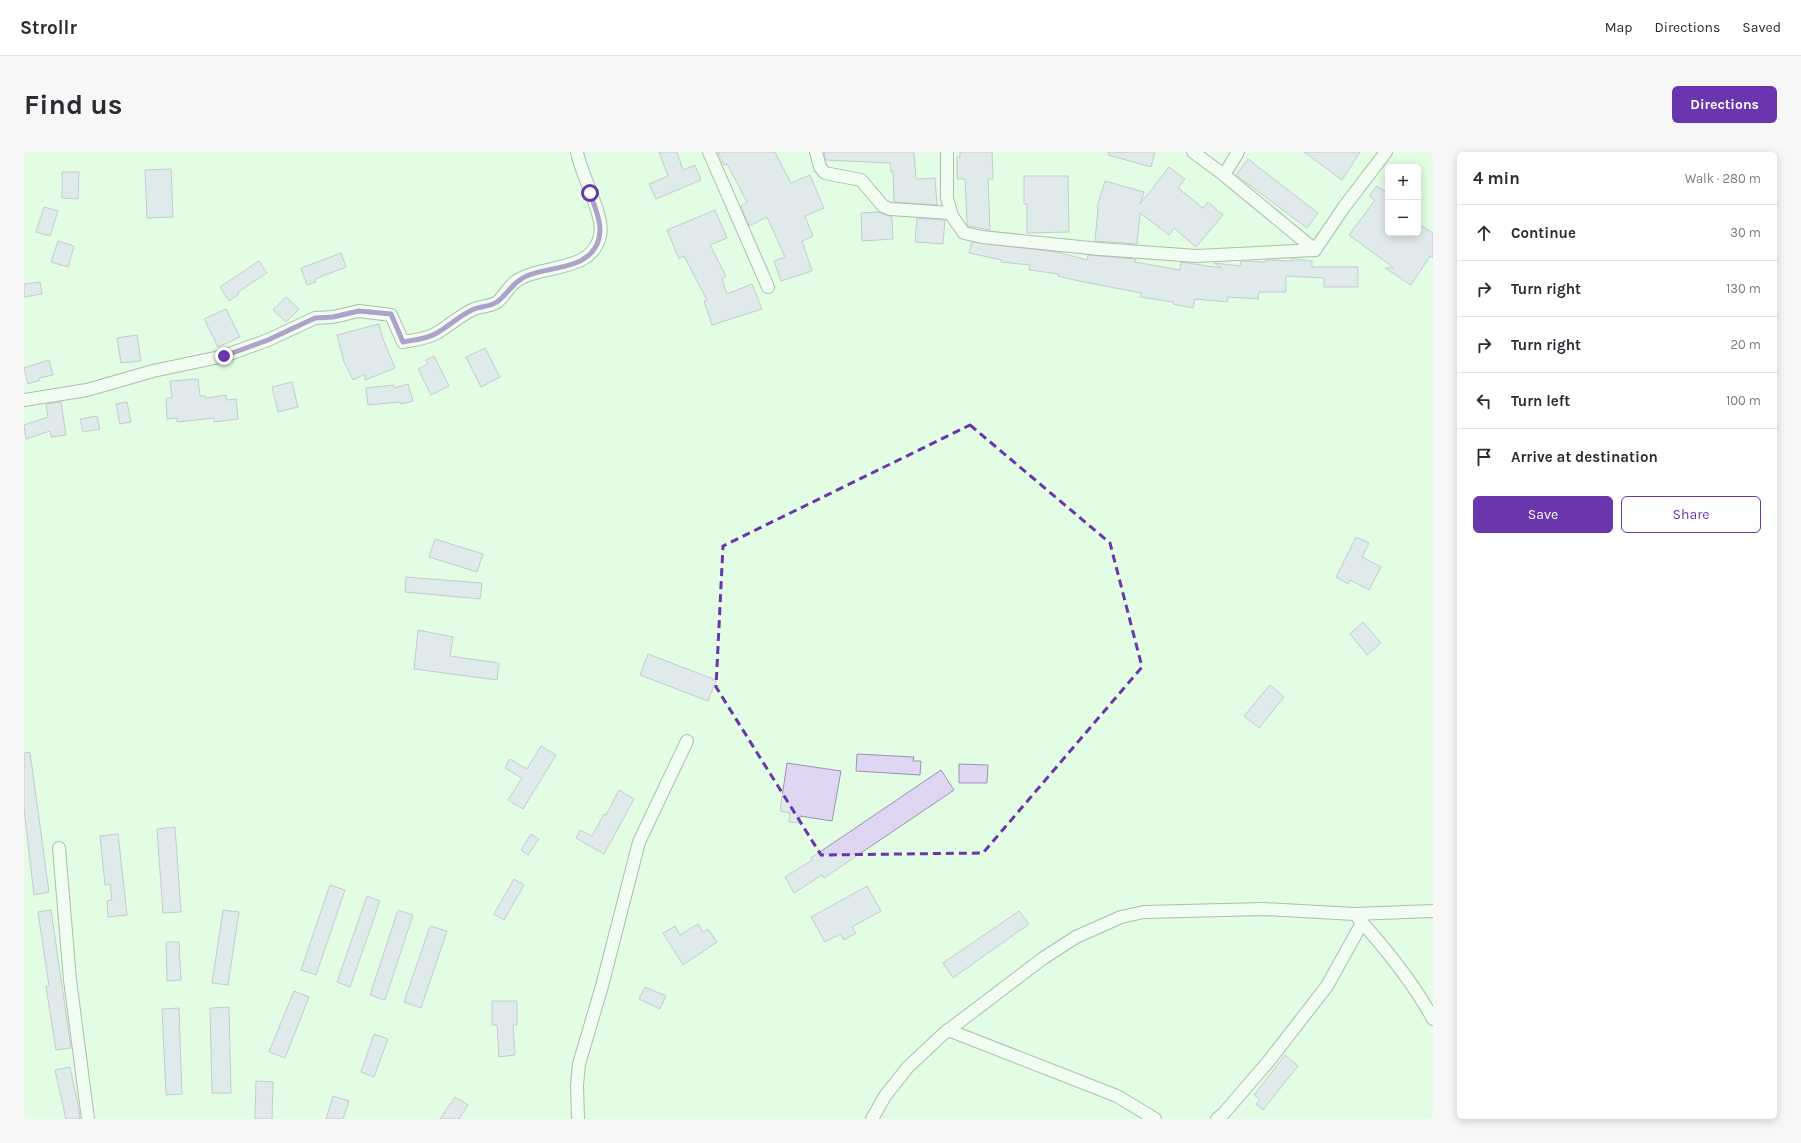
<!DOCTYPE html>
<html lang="en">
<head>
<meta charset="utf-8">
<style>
  :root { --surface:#fff; --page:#f7f7f7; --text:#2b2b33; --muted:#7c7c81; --line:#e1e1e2; --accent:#6936ad }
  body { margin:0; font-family:Karla,sans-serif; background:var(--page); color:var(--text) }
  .controls { position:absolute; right:12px; top:12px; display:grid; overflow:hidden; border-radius:6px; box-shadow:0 2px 10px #0003 }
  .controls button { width:36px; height:36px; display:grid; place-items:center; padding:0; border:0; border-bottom:1px solid var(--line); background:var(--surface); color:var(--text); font:20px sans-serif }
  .stop { position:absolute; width:12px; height:12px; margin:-9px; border:3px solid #6936ad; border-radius:50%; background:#fff }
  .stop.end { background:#6936ad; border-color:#fff; box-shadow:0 1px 4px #0008 }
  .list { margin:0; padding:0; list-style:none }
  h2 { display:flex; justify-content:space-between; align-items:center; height:52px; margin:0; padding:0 16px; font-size:17px }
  h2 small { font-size:13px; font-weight:400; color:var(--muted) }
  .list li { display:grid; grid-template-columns:26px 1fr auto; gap:12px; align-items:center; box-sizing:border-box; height:56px; padding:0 16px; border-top:1px solid var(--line) }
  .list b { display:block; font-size:15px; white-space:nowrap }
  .list em { font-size:13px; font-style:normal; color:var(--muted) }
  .actions { display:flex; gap:8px; padding:12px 16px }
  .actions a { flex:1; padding:9px 0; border:1px solid var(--accent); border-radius:6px; text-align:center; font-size:14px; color:var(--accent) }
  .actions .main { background:var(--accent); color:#fff }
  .icon { flex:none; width:22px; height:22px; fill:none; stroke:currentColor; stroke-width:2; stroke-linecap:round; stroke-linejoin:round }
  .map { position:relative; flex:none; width:1409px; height:967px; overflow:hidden; border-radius:6px }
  header { display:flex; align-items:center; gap:24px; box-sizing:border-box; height:56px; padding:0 20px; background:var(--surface); border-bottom:1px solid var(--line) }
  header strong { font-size:19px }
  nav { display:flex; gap:22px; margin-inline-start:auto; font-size:14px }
  .intro { display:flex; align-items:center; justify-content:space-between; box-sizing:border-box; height:96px; padding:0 24px }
  h1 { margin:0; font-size:28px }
  .button { padding:10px 18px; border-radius:6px; background:var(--accent); color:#fff; font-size:14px; font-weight:700 }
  main { display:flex; gap:24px; padding:0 24px }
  aside { flex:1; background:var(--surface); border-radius:6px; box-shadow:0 2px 10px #0003 }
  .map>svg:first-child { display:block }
</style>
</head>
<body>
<header>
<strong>Strollr</strong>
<nav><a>Map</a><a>Directions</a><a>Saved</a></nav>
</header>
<div class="intro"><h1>Find us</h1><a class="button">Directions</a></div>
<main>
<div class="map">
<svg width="1409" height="967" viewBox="0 0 1409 967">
  <rect width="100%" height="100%" fill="#e3fce4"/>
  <!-- building -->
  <g fill="#ded6f3" stroke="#9b93af">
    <polygon points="635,0 653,0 659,18 671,13 677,28 632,47 625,32 644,24"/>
    <polygon points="694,0 751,0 767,31 786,23 800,56 781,64 789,84 778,89 788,119 757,129 750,109 761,105 743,65 725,74 717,54 723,50 703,12 700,13"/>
    <polygon points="800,0 890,0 892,27 911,26 913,53 870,50 869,19 867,20 866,11 802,8"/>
    <polygon points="936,0 968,0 969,27 964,27 966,78 944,74 943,72 941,27 933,27 933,5 936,5"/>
    <polygon points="1084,0 1131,0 1127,15 1084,3"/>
    <polygon points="1280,0 1336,0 1318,28"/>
    <polygon points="1224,7 1294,61 1283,76 1212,23"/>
    <polygon points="1145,15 1161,27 1154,36 1179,56 1184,50 1199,63 1172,95 1150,76 1145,83 1116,61 1113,92 1071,89 1074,56 1073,55 1081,29 1120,40 1116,52"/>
    <polygon points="147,17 149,65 123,66 121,18"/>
    <polygon points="38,20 55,20 54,47 38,46"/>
    <polygon points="1000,24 1044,24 1045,80 1003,81 1003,52 1000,52"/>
    <polygon points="1353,34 1364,42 1364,81 1394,81 1394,72 1409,81 1409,106 1406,104 1387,133 1361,116 1370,116 1325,83 1351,48 1345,44"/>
    <polygon points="20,55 34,59 26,84 12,80"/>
    <polygon points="691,58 703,86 686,93 702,124 698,127 703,142 728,132 738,157 688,173 680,149 683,148 660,104 655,107 643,78"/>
    <polygon points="854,60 868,65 869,87 838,89 837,61"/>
    <polygon points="893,66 921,68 919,92 891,90"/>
    <polygon points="34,89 50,94 44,115 27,110"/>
    <polygon points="948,90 1033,100 1063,108 1064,103 1112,107 1111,110 1156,118 1157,110 1197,116 1190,111 1216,114 1217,109 1242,110 1242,108 1268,109 1268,107 1288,109 1288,115 1334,115 1334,135 1300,135 1300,126 1262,124 1262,140 1235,140 1234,147 1204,145 1203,150 1171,147 1169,156 1149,152 1149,150 1116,145 1117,141 1055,129 1034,124 1035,122 1005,118 1006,113 977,110 978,108 945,101"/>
    <polygon points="317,101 322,115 291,127 292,130 283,133 277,116"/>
    <polygon points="235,109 243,121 214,140 215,142 205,149 196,135"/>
    <polygon points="16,130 18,142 0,145 0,132"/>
    <polygon points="262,145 275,157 262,170 249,158"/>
    <polygon points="202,157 216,185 194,195 180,167"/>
    <polygon points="355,172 359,187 371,216 341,228 341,222 329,228 320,210 313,183"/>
    <polygon points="113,183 117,209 97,211 93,186"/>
    <polygon points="461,196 476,225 457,235 442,205"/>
    <polygon points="410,204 425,234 407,243 394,217 404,212 402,208"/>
    <polygon points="25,208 29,223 15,226 16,228 4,232 0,216"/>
    <polygon points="174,227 176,244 181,244 182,246 202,243 202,248 212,247 214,267 190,270 190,266 153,270 153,266 143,267 142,246 148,246 146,229"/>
    <polygon points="268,230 274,255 254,260 248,235"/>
    <polygon points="384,232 389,249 377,252 376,250 344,253 342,236 370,233 370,236"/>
    <polygon points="37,250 42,283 27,285 26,279 2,287 0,273 24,265 22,252"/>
    <polygon points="103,250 107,270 96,272 92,252"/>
    <polygon points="73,264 76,277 59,280 56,267"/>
    <polygon points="1332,385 1345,391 1338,405 1357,415 1345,438 1326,428 1324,432 1312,425"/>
    <polygon points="411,387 459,402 453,420 405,405"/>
    <polygon points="382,425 458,431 456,447 381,440"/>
    <polygon points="1339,470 1357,491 1343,503 1326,482"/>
    <polygon points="394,478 429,485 426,504 475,511 473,528 390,517"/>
    <polygon points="624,502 692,528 684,549 616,523"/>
    <polygon points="1246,533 1260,545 1235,576 1220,564"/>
    <polygon points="517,594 532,603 499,657 484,648 498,626 481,616 486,607 503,617"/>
    <polygon points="6,600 25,740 10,743 0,657 0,601"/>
    <polygon points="833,602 890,605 889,609 897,609 896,623 832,619"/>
    <polygon points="763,611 817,619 808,669 776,664 775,671 765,670 766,661 756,659"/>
    <polygon points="935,612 964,613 963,631 935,631"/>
    <polygon points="917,618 930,638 800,726 798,723 770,741 761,725 788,708 787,706"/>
    <polygon points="595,638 610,647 580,702 552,686 556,678 568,684 580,662 582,663"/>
    <polygon points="151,675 157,760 139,761 133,677"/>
    <polygon points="94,682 103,763 84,765 83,749 88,748 86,732 81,733 76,684"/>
    <polygon points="507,682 515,687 504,703 497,698"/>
    <polygon points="490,727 500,733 480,768 470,762"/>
    <polygon points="306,733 321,738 292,823 277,818"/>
    <polygon points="843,734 857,759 828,775 832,781 820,788 816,782 801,790 787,765"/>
    <polygon points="343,744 356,749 326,835 313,830"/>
    <polygon points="27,758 47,896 32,898 22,835 25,834 14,760"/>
    <polygon points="199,758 215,760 204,833 188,831"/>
    <polygon points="374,758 389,763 361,848 346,843"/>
    <polygon points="995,759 1005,772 929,826 919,811"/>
    <polygon points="674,772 679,780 684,777 693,790 659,813 639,781 651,774 656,783"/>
    <polygon points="406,774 423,779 397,856 380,850"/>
    <polygon points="142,790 155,790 157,828 143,829"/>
    <polygon points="621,835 642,844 636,857 615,847"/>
    <polygon points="270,839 285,845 261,906 245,900"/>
    <polygon points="468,849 493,849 493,873 489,873 491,903 475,905 473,873 468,873"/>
    <polygon points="205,855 207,941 188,941 186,856"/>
    <polygon points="155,856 158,942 142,943 138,857"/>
    <polygon points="350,882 364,887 350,925 337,920"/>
    <polygon points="1261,903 1274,914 1239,958 1232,952 1236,948 1230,943"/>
    <polygon points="46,915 55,958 56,967 42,967 31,918"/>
    <polygon points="232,929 249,930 248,967 231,967"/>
    <polygon points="309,944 325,949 319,967 302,967"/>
    <polygon points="431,945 444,953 435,967 416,967"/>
  </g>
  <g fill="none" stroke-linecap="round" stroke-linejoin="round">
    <!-- minor casing -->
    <g stroke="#627864" stroke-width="14">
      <g id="minor">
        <polyline points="685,0 744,135"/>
        <polyline points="792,0 796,15 801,21 837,28 859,54 866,57 927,61"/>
        <polyline points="923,0 923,46 928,64 940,81 958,85 1076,97 1173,104 1291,98"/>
        <polyline points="1169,0 1200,23 1291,98"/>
        <polyline points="1200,23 1214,0"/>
        <polyline points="1291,98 1320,55 1362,0"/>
        <path d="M 0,248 L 63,238 L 129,219 L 200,204 L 244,188 L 291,166 L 309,165 L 335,159 L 367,163 L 379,190 C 389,188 402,187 411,182 C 424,175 436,163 450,157 C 458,154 465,155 473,150 C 480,145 484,135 491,130 C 517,111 567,122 576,84 C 581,64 557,23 553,0"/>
        <polyline points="35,696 46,828 64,967"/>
        <path d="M 1334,766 C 1362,797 1389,830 1409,867"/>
        <polyline points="924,878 1093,944 1131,967"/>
        <polyline points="554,967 553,933 555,912 578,834 615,690 663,589"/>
        <polyline points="848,967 861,944 884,915 918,883 1018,807 1052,785 1097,765 1120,760 1240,757 1330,762 1409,759"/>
        <polyline points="1193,967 1200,961 1244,910 1303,834 1338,771"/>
      </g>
    </g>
    <!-- minor -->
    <use href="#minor" stroke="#fff" stroke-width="12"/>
  </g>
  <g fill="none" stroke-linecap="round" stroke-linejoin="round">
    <!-- route -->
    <path stroke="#6936ad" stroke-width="5" d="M 200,204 L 244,188 L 291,166 L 309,165 L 335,159 L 367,162 L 379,190 C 389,188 402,187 411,182 C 424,175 436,163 450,157 C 458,154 465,155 473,150 C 485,141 489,129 505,123 C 525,115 558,117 571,96 C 582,78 572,59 566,41"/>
  </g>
  <!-- marked area -->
  <path d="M0 0H1409V967H0ZM 946,273 L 1086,391 L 1118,515 L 959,701 L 797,703 L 692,535 L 699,394 Z" fill="#e3fce4" fill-opacity=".55" fill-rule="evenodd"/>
  <path fill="none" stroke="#6936ad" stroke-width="3" stroke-dasharray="8 5" stroke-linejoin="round" d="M 946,273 L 1086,391 L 1118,515 L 959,701 L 797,703 L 692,535 L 699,394 Z"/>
</svg>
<div class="controls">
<button>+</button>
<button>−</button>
</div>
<div class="stop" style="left:566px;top:41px"></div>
<div class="stop end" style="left:200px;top:204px"></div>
</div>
<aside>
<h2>4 min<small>Walk · 280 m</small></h2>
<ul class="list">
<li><svg class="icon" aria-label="ahead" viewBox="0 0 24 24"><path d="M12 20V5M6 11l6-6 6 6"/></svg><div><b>Continue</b></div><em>30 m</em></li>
<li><svg class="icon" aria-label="right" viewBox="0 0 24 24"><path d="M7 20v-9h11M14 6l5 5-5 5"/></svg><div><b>Turn right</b></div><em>130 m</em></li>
<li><svg class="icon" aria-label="right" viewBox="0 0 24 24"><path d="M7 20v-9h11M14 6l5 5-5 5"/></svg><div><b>Turn right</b></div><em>20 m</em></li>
<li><svg class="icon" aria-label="left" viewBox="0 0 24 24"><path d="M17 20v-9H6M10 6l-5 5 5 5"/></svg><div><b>Turn left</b></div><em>100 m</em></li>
<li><svg class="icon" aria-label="arrive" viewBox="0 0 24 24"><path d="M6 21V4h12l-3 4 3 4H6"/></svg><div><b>Arrive at destination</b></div></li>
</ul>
<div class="actions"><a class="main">Save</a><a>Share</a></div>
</aside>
</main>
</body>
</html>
